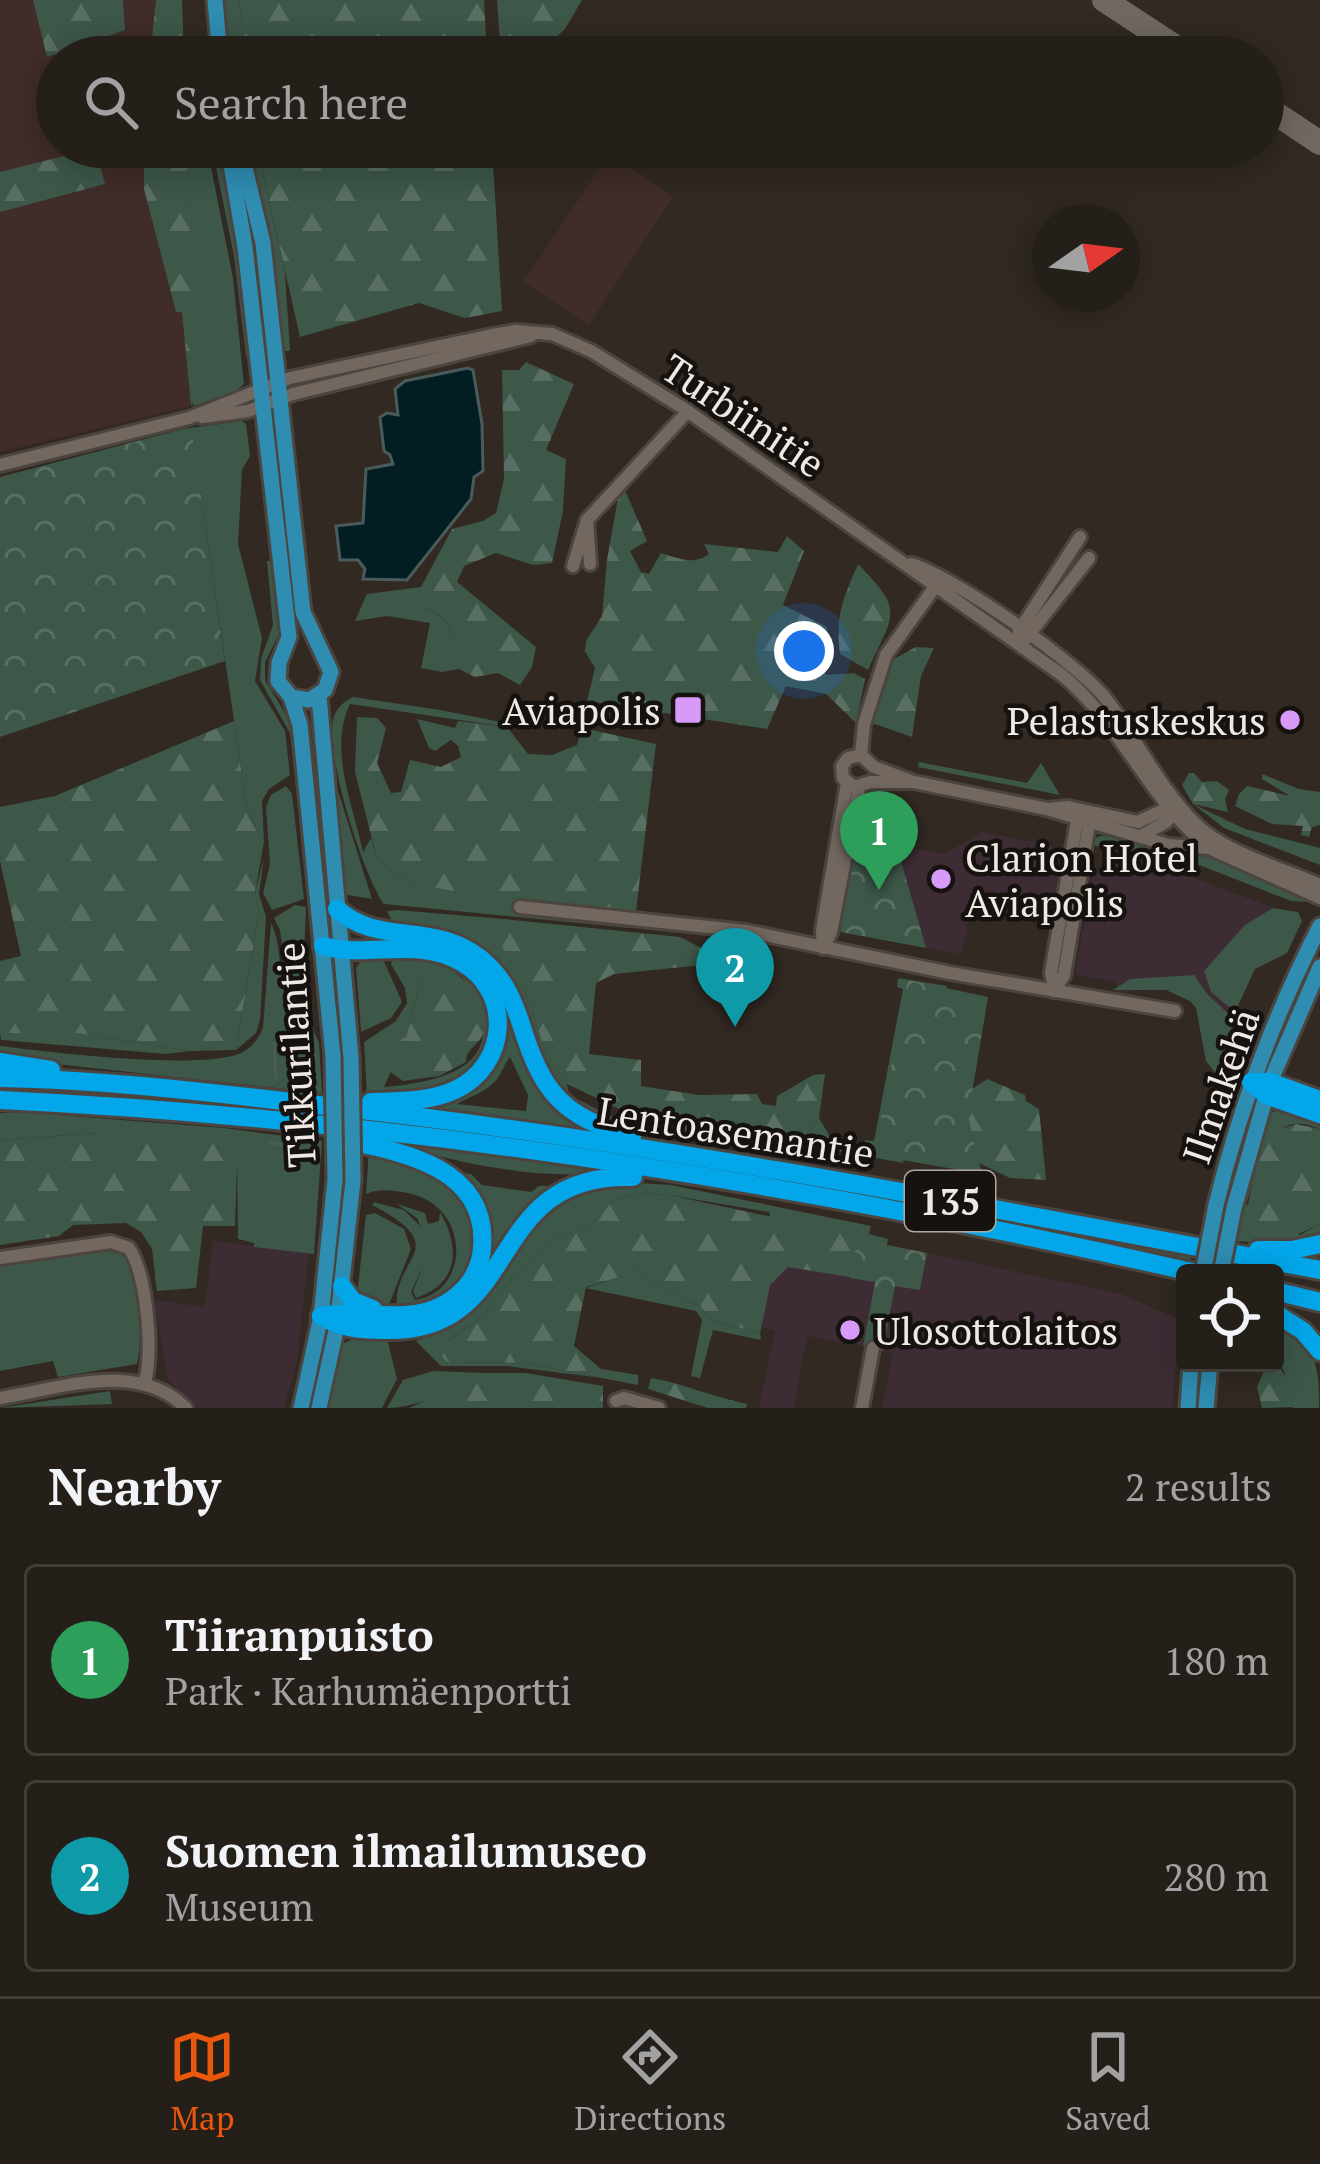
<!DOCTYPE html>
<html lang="en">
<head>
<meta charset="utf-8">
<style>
  :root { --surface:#251f1a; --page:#312c27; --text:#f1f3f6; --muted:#a3a2a2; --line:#423d39; --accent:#ea580c }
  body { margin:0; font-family:"PT Serif",serif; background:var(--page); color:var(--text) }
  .controls { position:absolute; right:36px; bottom:36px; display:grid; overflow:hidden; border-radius:12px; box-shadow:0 6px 30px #0003 }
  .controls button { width:108px; height:108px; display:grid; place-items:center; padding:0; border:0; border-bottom:3px solid var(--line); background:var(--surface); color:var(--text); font:60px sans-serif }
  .compass { position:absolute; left:1032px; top:204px; width:108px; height:108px; border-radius:50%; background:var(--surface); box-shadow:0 6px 30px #0003; rotate:76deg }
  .you { position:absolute; left:804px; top:651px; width:42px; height:42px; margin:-30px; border:9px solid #fff; border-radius:50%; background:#1a73e8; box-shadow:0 0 0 18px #1a73e833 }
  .badge { display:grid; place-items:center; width:78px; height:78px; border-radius:50%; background:var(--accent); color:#fff; font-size:39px; font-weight:700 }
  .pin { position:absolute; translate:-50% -99px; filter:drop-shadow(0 3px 6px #0008) }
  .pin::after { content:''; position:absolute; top:63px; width:42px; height:36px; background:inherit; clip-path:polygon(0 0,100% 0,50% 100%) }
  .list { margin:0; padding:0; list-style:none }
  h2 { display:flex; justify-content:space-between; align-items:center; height:156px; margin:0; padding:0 48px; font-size:51px }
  h2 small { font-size:39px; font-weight:400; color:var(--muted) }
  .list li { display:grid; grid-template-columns:78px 1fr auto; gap:36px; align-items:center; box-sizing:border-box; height:192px; margin:0 24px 24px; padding:0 24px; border:3px solid var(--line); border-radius:12px }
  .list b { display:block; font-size:45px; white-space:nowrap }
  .list p { margin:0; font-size:39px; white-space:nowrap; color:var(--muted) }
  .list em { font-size:39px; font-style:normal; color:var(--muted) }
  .icon { flex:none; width:66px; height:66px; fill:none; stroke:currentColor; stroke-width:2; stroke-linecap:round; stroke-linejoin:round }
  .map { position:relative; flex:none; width:1320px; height:1408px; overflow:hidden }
  .search { position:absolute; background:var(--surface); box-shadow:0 6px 30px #0003; left:36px; right:36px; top:36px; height:132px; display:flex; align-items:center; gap:30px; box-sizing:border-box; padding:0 42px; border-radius:66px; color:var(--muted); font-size:45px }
  .sheet { height:588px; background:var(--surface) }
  nav { display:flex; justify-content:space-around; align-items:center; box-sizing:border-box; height:168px; border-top:3px solid var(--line); background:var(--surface); font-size:33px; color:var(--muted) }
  nav a { display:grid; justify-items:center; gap:6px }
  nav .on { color:var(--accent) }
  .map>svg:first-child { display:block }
</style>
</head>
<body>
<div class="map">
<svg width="1320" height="1408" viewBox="0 0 1320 1408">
  <defs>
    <pattern id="forest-firs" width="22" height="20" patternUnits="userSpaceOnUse" patternTransform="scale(3)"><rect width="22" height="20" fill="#3d5749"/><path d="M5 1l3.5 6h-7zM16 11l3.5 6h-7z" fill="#596f63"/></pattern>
    <pattern id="park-crowns" width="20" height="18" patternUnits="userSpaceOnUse" patternTransform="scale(3)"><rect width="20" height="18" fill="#3d5749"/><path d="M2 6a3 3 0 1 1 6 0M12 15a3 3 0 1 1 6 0" fill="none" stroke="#596f63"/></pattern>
  </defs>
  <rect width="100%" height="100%" fill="#312922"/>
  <!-- commercial -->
  <g fill="#3e2c35">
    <polygon points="983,832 1052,846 1059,873 1050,919 972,902 962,954 926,948 896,845 944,854"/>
    <polygon points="1108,858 1194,878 1290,914 1230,1004 1226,1070 1195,997 1151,986 1118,995 1116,982 1075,974 1092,879"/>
    <polygon points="735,1217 875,1282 863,1346 807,1336 794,1408 759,1408 775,1330 715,1317"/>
    <polygon points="213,1241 309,1253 297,1362 284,1408 197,1408 168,1380 154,1300 205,1307"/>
    <polygon points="927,1253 1121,1294 1180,1320 1172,1408 882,1408 893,1353 883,1351 895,1285 920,1290"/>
  </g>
  <!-- industrial -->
  <g fill="#402c29">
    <polygon points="0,0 156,0 150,57 57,57 57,147 144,147 144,189 182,311 191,406 0,452"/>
    <polygon points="610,153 673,197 589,325 524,281"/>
  </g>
  <!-- green -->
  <g fill="#3d5749" fill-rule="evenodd">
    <polygon points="220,0 239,0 247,57 226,57"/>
    <polygon points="187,147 207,147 233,278 244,384 235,392 193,406"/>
    <polygon points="212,147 221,147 244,272 253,358 246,356 234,256"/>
    <polygon points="244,147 257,147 285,272 290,351 282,351"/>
    <polygon points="242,421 246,424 250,456 242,470 238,544 262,638 255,681 285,731 290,775 269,789 262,801 264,842 247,809 192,435 183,429"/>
    <polygon points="274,560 282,628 265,662 265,680 294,728 310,875 306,873 290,733 260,680 261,659 273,625 267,561"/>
    <path d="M 421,587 L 421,606 C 457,620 454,635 459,669 L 442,672 L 421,668 L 430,623 L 387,616 L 355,621 L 367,594 Z"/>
    <path d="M 353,697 L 440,710 L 496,721 L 507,727 L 350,704 C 328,750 353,804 363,852 L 371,838 L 377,859 L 409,883 L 522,900 L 520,911 L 615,922 L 630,928 L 384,904 C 363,875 323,750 334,716 C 338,707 344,701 353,697 Z"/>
    <polygon points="329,727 337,788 372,899 342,894"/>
    <polygon points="919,762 1027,783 1041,763 1060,795 918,767"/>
    <polygon points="286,786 292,794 304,899 272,910 263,893 270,864 266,807 271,795"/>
    <polygon points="1193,804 1245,829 1320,848 1320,865 1224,828"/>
    <polygon points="1106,835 1210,853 1312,902 1291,901 1189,861 1092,845 1097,837"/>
    <polygon points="264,857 259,894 266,917 260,1020 256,1033 236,1050 259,913 255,893"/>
    <polygon points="295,905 306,907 304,955 311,1009 308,1017 291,1005 280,930 274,918"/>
    <polygon points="1273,908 1298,912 1302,921 1287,953 1255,969 1235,1012 1211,992 1204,971 1245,925"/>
    <polygon points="397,910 504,919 494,928 529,1000 544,1049 567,1084 569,1095 632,1127 665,1129 670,1123 716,1132 726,1142 789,1151 798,1147 819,1118 835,1145 863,1150 865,1140 874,1141 903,989 897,987 898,978 947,986 903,1163 811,1146 809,1154 822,1157 821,1161 644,1133 609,1124 573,1108 464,939 435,926 392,921 387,911"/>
    <path d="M 271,923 C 288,956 270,1011 311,1025 L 319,1043 L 322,1093 L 0,1058 L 0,1046 C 49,1052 196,1070 238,1054 C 250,1050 258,1040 263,1028 Z"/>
    <path d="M 435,957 C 443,960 455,962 462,967 C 500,993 500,1057 460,1080 C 432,1097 398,1095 367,1096 L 364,1042 L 396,1021 L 407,1003 L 405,988 L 391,964 L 393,958 ZM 457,970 C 516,1052 467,1080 384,1087 L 406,1037 L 423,972 Z"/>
    <polygon points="383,959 402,1002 391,1018 361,1032 356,968 361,961"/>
    <path d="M 493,975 L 533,1074 L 607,1135 L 405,1108 L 482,1075 L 497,998 ZM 510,1057 L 528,1095 L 526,1111 L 457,1104 C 467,1098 490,1091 499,1076 C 503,1070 505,1063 510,1057 Z"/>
    <polygon points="1194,975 1208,995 1232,1017 1229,1070 1223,1075 1216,1074 1206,1061 1196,1008 1190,1001 1166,990 1113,990 1130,979"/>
    <polygon points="0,1033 77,1033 190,1051 166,1054 1,1040"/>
    <polygon points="0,1084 70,1087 322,1111 322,1120 0,1093"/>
    <path d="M 1278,1109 L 1320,1121 L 1320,1129 C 1266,1105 1260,1168 1246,1204 L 1300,1235 L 1320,1224 L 1320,1237 L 1279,1244 L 1234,1241 L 1262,1128 L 1269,1115 Z"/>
    <polygon points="19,1112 224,1128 322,1141 314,1254 254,1247 254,1243 238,1239 237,1163 98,1133 0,1140 0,1113"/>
    <polygon points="367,1116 695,1162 1192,1252 1189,1265 367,1125"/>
    <path d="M 387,1144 L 455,1149 L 614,1172 C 531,1181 467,1163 387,1144 Z"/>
    <path d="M 369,1150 L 444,1176 L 473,1211 L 474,1267 C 452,1292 432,1308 397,1307 C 392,1256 456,1249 372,1205 L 374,1202 L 404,1210 L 420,1226 L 418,1219 L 397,1204 L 425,1213 L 428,1224 L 439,1221 L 440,1212 C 460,1247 460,1283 416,1298 L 413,1291 L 423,1266 L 411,1292 L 415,1300 C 472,1292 472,1201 402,1192 C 388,1190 377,1189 366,1194 Z"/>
    <polygon points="460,1173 471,1174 482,1185 531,1192 539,1186 554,1186 481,1285 485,1260"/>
    <polygon points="622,1182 671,1185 871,1226 869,1234 888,1239 882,1272 884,1241 771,1218 769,1212 669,1195 641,1193 613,1200 597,1220 543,1246 515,1274 481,1318 448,1341 448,1362 525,1363 602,1378 507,1366 441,1366 416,1341 448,1327 475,1306 510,1252 560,1196"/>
    <polygon points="375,1213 404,1229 411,1249 388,1307 374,1305 357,1295 366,1215"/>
    <path d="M 118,1248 C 143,1263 143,1337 137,1364 L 58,1377 L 53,1361 L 0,1371 L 0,1267 Z"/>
    <polygon points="629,1263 645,1280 701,1307 713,1321 760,1333 761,1340 713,1330 700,1378 691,1376 702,1320 696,1311 585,1288 624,1276"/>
    <path d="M 1275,1321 C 1314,1345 1320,1361 1319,1408 L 1293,1408 L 1284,1371 L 1275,1358 Z"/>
    <polygon points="356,1338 388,1342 397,1379 382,1408 326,1408 342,1344"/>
    <path d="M 433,1371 L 484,1373 C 459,1389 416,1408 387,1408 L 403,1380 Z"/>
    <polygon points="110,1391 112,1404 0,1408"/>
  </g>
  <!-- forest -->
  <g fill="url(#forest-firs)">
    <polygon points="33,0 123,0 125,30 47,57"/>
    <polygon points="156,0 182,0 184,57 150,57"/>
    <polygon points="239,0 484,0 487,57 247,57"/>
    <polygon points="497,0 582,0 565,29 534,57 501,57"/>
    <polygon points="67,147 95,147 105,184 0,212 0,172 68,155"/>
    <polygon points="144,147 187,147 195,397 191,406 182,312 176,312 144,189"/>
    <polygon points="257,147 492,147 502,311 465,318 419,303 300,337"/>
    <path d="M 526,362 L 574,384 L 546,450 L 566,459 L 563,511 L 552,563 L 533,565 L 496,553 L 464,566 L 457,582 L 536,647 L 532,667 L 520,685 L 498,673 L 475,677 L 459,669 C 453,635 458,620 421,606 L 421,587 L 452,529 L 483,521 L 496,513 L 504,479 L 502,370 L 519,370 Z"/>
    <path d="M 621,481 L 647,541 L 630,551 L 641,572 L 649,574 L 661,553 C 678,558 693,566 709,554 L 704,544 L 778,552 L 787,536 L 804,551 L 783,605 L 827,627 L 829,647 L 824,652 L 803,637 L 792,641 L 792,651 L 814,657 L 827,675 L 854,673 L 865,679 L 856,723 L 826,694 L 786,686 L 767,729 L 587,701 L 595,668 L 585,651 L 586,641 L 602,616 L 607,560 Z"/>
    <path d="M 858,564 C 905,612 894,613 868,670 L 840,654 C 835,616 843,599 858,564 Z"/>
    <polygon points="916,647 934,648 921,676 912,737 872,723 877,691 890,661"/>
    <polygon points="357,717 377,718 386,728 377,763 391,793 401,792 410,760 441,767 461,757 458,746 451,740 435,751 429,748 417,719 455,728 458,721 507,727 528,754 552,755 577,745 582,728 656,744 636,911 498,899 409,883 377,859 355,772"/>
    <polygon points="234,721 247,809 264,842 255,893 259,913 236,1050 190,1051 77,1033 0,1033 0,961 21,956 0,861 0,807 55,796"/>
    <polygon points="1189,773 1194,773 1202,782 1217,781 1229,790 1225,799 1228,812 1193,804 1182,785"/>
    <polygon points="1262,774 1299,789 1320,792 1320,825 1312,827 1309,837 1301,835 1303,826 1272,824 1235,806 1239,794 1247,786 1290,796 1262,779"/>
    <polygon points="504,919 680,937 705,950 702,965 614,974 596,983 589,1054 641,1060 641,1086 699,1095 757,1094 762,1104 776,1106 777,1096 813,1075 825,1074 819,1118 798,1147 632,1115 567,1084 544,1049 529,1000 493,928"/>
    <path d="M 443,966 C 465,973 496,1013 481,1038 C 474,1049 467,1048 466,1062 L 439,1076 L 403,1081 L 389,1071 L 389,1044 L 406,1037 L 423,972 Z"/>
    <polygon points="983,1024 972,1089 987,1079 1025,1095 1026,1101 1039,1109 1046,1180 1010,1178 960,1154"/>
    <path d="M 1296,1124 L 1320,1129 L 1320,1224 C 1293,1237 1273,1248 1245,1231 C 1245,1211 1260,1138 1278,1130 C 1284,1127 1290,1127 1296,1124 Z"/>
    <polygon points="98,1133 222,1134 237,1163 235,1226 203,1226 196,1288 157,1291 152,1249 141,1232 126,1223 73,1225 59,1236 0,1245 0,1140"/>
    <polygon points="641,1193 669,1195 885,1241 881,1282 788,1267 770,1285 760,1333 713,1321 701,1307 645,1280 630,1264 624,1276 586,1287 574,1346 601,1369 638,1375 638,1385 525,1363 448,1362 439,1354 447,1342 481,1318 515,1274 543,1246 597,1220 613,1200"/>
    <polygon points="1280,1368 1292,1387 1294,1407 1262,1408 1257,1387 1263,1373"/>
    <path d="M 484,1373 L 526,1373 L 603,1386 L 603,1408 L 409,1408 C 434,1396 460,1388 484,1373 Z"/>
    <path d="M 651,1378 C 686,1384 712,1397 747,1404 L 746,1408 L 708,1408 L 648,1389 Z"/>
  </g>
  <!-- park -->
  <g fill="url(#park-crowns)">
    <polygon points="183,429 192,433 225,661 0,737 0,477"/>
    <polygon points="862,811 888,816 926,948 840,932"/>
    <polygon points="908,980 988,997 968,1117 982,1174 874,1155"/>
    <polygon points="858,1239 927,1253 920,1290 895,1286 883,1351 863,1346 875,1282 850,1278"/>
  </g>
  <!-- water -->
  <polygon fill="#031e22" stroke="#4a5b5c" stroke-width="3" points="468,368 473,370 482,424 483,471 474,477 471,499 407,580 363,579 365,569 358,560 340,560 336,526 363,523 366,469 393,464 390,455 384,451 380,417 387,413 398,415 395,389 405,381"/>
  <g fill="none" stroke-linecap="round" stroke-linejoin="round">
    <!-- stream -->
    <g stroke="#4a5b5c" stroke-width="3">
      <polyline points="274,1043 276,1078"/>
      <polyline points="269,1142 313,1153"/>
    </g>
    <!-- taxiway -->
    <g stroke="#6f6861" stroke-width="24">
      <polyline points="1104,0 1191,57"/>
      <polyline points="1263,105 1320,143"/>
    </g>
    <!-- minor casing -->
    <g stroke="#4c453f" stroke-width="18">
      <g id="minor">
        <polyline points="202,417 248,411 293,394 531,336"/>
        <path d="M 0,465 L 189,418 L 290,378 L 492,335 L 515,331 L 552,334 L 591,351 L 683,408 L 1062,675 C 1121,723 1149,800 1209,848"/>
        <polyline points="587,520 688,411"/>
        <path d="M 911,564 C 953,576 1079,664 1106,699 C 1137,739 1160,790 1197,825 C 1224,852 1284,869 1320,885"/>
        <polyline points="573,566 587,520 590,564"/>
        <polyline points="1019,631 1080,537"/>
        <polyline points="1024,641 1089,558"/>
        <polyline points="861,755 864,724 886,655 937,584"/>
        <polyline points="914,782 874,767 861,755 848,758 842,766 843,778 854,787 871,782 914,782 1047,809 1168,845 1209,848 1320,898"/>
        <polyline points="1048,809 1068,807 1138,822 1172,806"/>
        <polyline points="1141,836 1166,822 1176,811"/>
        <polyline points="520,907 746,931 950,973 1175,1011"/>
        <polyline points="824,947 831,932 859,788"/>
        <polyline points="823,948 822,930 847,783"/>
        <polyline points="1054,989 1051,973 1077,821 1081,816"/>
        <polyline points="1054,991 1064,975 1089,824 1085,811"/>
        <path d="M 0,1258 L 111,1242 L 129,1248 C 147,1275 153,1351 145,1382"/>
        <path d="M 0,1398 C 60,1389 137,1359 186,1408"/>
        <polyline points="616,1401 624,1398 659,1408"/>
        <polyline points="862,1408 873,1348"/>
      </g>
    </g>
    <!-- major casing -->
    <g stroke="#4c453f" stroke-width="21">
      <g id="major">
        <polyline points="215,0 220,57"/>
        <polyline points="228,147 245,247 289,637 279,663 278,681 291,697 309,700 325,690 331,672 303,612 263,243 240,147"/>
        <polyline points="319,696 351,1058"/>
        <polyline points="291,697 300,725 333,1056"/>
        <path d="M 1216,1205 C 1240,1107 1274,1016 1320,926"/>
        <polyline points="1234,1208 1270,1082 1320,967"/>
        <polyline points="301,1408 321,1316 335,1180"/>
        <polyline points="319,1408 337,1326 353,1181"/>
        <polyline points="1188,1408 1191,1363"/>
        <polyline points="1206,1408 1210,1363"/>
      </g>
    </g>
    <!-- highway casing -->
    <g stroke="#4c453f" stroke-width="24">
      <g id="highway">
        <path d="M 337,909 C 381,949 440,917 490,967 C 506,983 514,1003 521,1024 C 542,1092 562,1117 632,1136"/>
        <path d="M 323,946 C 369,959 416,936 461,962 C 513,991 509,1065 455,1090 C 429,1102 399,1101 371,1102"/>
        <polyline points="0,1062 51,1070"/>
        <path d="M 0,1078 C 115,1080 230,1095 344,1108 C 672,1145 995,1209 1320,1270"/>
        <polyline points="1251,1082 1266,1095 1320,1114"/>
        <polyline points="1251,1082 1270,1082 1320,1100"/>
        <path d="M 0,1100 C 401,1119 805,1184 1196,1273"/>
        <polyline points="1258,1250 1292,1250 1320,1244"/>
        <polyline points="342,1286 353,1301 373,1309"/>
        <polyline points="1275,1291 1320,1302"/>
        <polyline points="1275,1313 1303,1331 1320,1351"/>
        <path d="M 321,1316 C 360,1308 404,1325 441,1306 C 464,1295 480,1274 482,1248 C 489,1168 403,1152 343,1140"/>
        <path d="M 321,1316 C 340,1328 360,1330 383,1330 C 527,1335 480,1172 633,1177"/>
      </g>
    </g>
    <!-- minor -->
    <use href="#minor" stroke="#726860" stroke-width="12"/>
    <!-- major -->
    <use href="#major" stroke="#2f8db2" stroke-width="15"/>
    <!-- highway -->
    <use href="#highway" stroke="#02a6e9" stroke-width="18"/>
    <!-- major-bridge casing -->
    <g stroke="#4c453f" stroke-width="21" stroke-linecap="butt">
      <g id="major-bridge">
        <polyline points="333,1056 335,1180"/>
        <polyline points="351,1058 353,1181"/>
        <polyline points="1203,1273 1216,1205"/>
        <polyline points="1221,1273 1234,1208"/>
      </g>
    </g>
    <!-- major-bridge -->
    <use href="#major-bridge" stroke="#2f8db2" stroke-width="15"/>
  </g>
  <!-- markers -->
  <g fill="#d89af8" stroke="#16120f" stroke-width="4.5">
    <rect x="673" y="695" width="30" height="30" rx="6"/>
    <circle cx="1290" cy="720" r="12"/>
    <circle cx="941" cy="879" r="12"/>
    <circle cx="850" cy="1330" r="12"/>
  </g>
  <g text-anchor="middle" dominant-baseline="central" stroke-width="9" stroke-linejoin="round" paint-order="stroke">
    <!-- shield labels -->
    <rect fill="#16120f" stroke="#aea8a4" stroke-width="3" x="905" y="1171" width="90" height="60" rx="9"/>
    <g font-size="36" font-weight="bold" fill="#efe9e4">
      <text x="950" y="1201">135</text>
    </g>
    <!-- street labels -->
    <g font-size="39" fill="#efe9e4" stroke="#16120f">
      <text transform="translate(744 415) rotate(34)">Turbiinitie</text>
      <text transform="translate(295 1055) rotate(-93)">Tikkurilantie</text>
      <text transform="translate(1220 1086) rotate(-71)">Ilmakehä</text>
      <text transform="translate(736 1131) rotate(9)">Lentoasemantie</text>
    </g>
    <!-- poi labels -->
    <g font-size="39" fill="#efe9e4" stroke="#16120f" text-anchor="end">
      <text x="661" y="710">Aviapolis</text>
      <text x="1266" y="720">Pelastuskeskus</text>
      <text x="965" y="857" text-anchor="start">Clarion Hotel<tspan x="965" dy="45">Aviapolis</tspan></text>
      <text x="874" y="1330" text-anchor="start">Ulosottolaitos</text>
    </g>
  </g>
</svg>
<div class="controls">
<button><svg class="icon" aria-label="locate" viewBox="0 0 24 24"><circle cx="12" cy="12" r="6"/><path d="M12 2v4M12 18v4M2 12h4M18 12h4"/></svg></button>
</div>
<svg class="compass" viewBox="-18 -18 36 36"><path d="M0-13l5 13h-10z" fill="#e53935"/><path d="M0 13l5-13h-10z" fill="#a3a2a2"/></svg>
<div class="you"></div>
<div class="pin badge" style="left:879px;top:890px;background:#2e9e5b">1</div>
<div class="pin badge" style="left:735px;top:1027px;background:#0f9aa8">2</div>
<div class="search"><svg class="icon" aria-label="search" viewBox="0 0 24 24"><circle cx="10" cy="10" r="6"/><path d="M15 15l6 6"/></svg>Search here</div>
</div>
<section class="sheet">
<h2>Nearby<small>2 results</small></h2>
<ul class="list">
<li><span class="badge" style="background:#2e9e5b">1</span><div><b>Tiiranpuisto</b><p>Park · Karhumäenportti</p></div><em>180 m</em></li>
<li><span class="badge" style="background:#0f9aa8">2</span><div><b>Suomen ilmailumuseo</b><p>Museum</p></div><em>280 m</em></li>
</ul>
</section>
<nav>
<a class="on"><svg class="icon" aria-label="map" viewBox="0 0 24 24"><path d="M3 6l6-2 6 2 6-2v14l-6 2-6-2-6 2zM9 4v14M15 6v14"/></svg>Map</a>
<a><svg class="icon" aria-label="directions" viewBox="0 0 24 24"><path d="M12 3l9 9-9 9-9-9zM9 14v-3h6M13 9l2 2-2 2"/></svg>Directions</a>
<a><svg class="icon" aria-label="saved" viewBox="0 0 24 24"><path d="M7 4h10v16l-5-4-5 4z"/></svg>Saved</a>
</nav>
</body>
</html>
